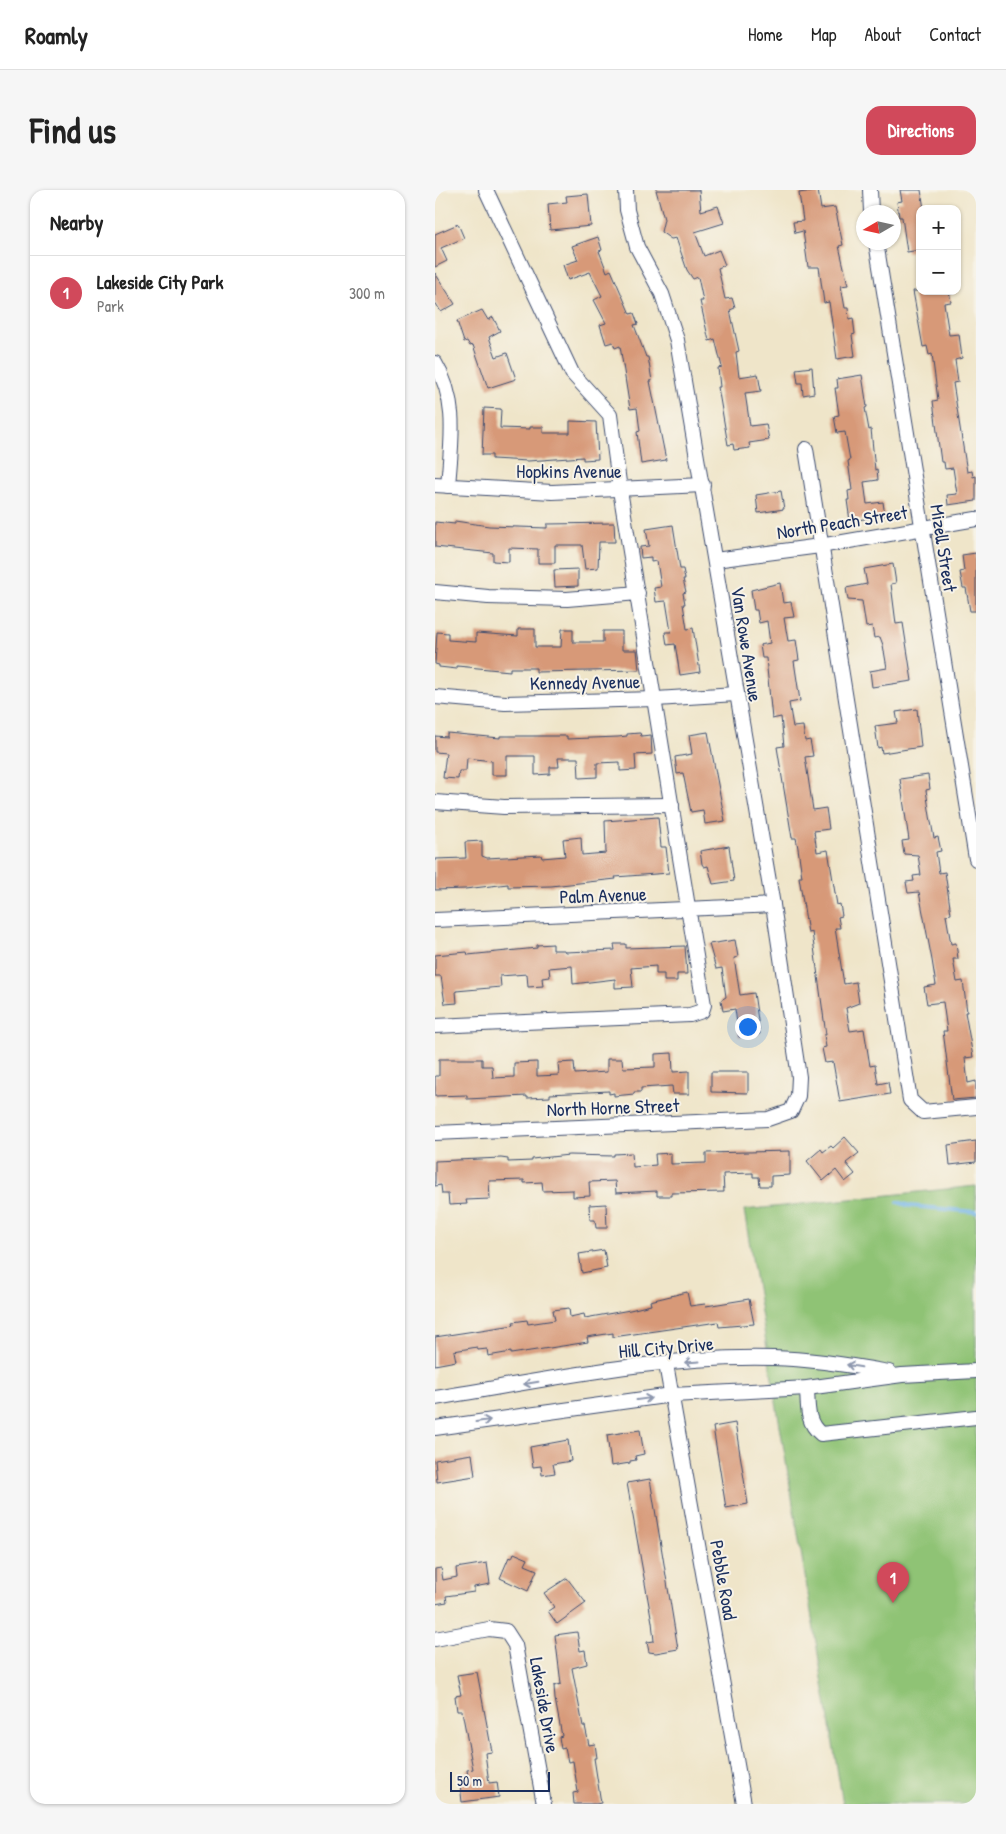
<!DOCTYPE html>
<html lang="en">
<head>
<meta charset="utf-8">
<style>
  :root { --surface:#fff; --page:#f6f6f6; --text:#222; --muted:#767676; --line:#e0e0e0; --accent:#d1495b }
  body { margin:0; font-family:"Patrick Hand",sans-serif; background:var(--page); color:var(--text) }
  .controls { position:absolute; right:15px; top:15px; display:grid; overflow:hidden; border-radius:10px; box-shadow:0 1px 4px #0004 }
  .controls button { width:45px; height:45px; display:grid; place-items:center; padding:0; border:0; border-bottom:1px solid var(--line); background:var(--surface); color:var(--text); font:25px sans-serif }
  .compass { position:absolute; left:421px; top:15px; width:45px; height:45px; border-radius:50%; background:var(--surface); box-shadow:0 1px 4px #0004; rotate:261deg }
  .scale { position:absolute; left:15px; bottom:12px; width:100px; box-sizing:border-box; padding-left:5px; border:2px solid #1b2f5e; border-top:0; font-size:14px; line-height:18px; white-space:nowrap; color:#1b2f5e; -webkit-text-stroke:4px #f7f3e8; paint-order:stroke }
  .you { position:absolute; left:312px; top:836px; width:18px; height:18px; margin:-12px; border:4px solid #fff; border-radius:50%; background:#1a73e8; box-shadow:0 0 0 8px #1a73e833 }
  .badge { display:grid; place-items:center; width:32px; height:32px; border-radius:50%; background:var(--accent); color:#fff; font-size:16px; font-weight:700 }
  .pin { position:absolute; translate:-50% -41px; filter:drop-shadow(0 1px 2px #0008) }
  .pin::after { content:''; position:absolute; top:26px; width:18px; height:15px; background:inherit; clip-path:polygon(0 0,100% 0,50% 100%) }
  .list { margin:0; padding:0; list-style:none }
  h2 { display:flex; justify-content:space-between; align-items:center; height:65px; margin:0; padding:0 20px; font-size:21px }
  h2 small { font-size:16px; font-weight:400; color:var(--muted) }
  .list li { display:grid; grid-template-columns:32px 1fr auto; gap:15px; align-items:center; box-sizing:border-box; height:75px; padding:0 20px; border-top:1px solid var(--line) }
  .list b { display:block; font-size:19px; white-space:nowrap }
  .list p { margin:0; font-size:16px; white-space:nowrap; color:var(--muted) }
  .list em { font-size:16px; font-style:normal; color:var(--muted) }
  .map { position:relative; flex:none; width:541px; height:1614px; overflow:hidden; border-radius:15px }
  header { display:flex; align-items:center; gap:30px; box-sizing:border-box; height:70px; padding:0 25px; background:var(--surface); border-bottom:1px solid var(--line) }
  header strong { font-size:24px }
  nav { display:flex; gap:28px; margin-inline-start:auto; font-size:18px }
  .intro { display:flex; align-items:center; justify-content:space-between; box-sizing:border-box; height:120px; padding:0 30px }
  h1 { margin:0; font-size:35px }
  .button { padding:12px 22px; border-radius:15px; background:var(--accent); color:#fff; font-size:18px; font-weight:700 }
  main { display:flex; gap:30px; padding:0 30px }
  aside { flex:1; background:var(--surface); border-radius:15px; box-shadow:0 1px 4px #0004 }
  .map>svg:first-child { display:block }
</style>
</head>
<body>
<header>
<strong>Roamly</strong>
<nav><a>Home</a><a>Map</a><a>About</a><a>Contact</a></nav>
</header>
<div class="intro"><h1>Find us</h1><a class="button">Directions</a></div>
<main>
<aside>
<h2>Nearby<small></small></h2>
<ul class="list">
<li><span class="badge">1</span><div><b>Lakeside City Park</b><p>Park</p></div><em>300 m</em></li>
</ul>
</aside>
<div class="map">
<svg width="541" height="1614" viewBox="0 0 541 1614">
  <rect width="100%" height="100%" fill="#f7f3e8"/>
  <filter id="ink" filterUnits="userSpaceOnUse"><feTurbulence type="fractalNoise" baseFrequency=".02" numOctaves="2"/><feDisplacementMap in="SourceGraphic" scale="10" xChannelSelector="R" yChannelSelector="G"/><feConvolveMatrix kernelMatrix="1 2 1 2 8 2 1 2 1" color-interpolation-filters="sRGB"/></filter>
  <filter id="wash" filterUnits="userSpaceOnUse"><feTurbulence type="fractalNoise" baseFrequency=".0096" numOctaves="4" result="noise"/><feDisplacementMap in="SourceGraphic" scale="20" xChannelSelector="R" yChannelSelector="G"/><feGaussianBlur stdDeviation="1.12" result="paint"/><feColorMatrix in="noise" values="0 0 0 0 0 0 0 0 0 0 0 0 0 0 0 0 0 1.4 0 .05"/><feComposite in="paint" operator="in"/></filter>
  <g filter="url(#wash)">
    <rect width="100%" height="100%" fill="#efe5c9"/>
    <!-- green -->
    <polygon fill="#8fc375" stroke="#55796a" points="541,996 541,1614 408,1614 309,1020"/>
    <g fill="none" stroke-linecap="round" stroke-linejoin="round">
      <!-- stream -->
      <polyline stroke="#73b5e8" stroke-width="4" points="463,1012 475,1016 541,1022"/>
    </g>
    <g id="blocks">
      <!-- building -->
      <g fill="#d79978">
        <polygon points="221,0 264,0 266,21 283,16 289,33 260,42 269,66 284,60 290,75 283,78 290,109 297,108 300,118 295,120 304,161 301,162 304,187 323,184 326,201 310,203 315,236 331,234 334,250 314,253 315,258 299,260 298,254 293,255 283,197 285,197 283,178 287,177 280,149 274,151 265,111 268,111 263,87 258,89 252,80 241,48 236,49 226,42 229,29"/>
        <polygon points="383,0 386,19 400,17 408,55 404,56 413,95 406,96 410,118 413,118 414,129 418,128 420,144 417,145 420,166 402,169 394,112 389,113 384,77 373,77 368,41 360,43 358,32 368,31 364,3"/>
        <polygon points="465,0 486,0 489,19 485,19 485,60 472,62 467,27 464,27 462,12 467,11"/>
        <polygon points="153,4 156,36 115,40 113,14 132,12 131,6"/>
        <polygon points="23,34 29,48 6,58 12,71 0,77 0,44"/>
        <polygon points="163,47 167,60 164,61 172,82 176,80 195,124 199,123 203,134 199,135 211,167 213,167 217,191 215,191 231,270 206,274 202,242 205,241 202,218 195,219 185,156 180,158 178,152 171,154 165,135 171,133 159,110 167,106 155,82 133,90 128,75 143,70 137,56"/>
        <polygon points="0,83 20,114 6,122 0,112"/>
        <polygon points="478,101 514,101 516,112 509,113 514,145 524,144 527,168 520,170 523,192 518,193 532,282 537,281 538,287 541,286 541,311 513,315 512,305 522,304 518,278 510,279 509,272 506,272 498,211 503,210 497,164 494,165 492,156 488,157"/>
        <polygon points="47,120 53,130 58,127 65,141 54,147 61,167 72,163 81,189 53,198 38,155 35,156 32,151 29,152 22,131"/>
        <polygon points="377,177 379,203 368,205 367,193 363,193 361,179"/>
        <polygon points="427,185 432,217 430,218 434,240 436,239 440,280 442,279 443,290 429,292 432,314 448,312 450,326 415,331 412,310 414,310 413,301 417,300 413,271 415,270 410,242 402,243 399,226 404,225 400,198 403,198 402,189"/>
        <polygon points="49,218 66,219 65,238 95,239 95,237 108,237 108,243 135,243 135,231 161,232 163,269 148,270 148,267 93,271 57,269 57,265 47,265"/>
        <polygon points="346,301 349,319 323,323 321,305"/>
        <polygon points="20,331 54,336 112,338 112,334 179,333 180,352 164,352 163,378 150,379 147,355 120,355 120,373 103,373 103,359 74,358 74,372 58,371 58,363 0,357 0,332 20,334"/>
        <polygon points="238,335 245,379 248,379 250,389 248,389 251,402 248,403 250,414 248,414 252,439 258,438 265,482 245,485 240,454 232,455 230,442 236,442 231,411 221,412 219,398 226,397 222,371 216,372 216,367 206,368 205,357 214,356 211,339"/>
        <polygon points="541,363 541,421 535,421 531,398 528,398 525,382 529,381 527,365"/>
        <polygon points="458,374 461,393 456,394 461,434 468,433 477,491 437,497 435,481 452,478 448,455 445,447 439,448 437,436 431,437 427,411 413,410 411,398 432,394 429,379"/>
        <polygon points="143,379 143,396 120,397 119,380"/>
        <polygon points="345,393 348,413 356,412 359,427 349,428 353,451 361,450 364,470 359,471 365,511 354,513 358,537 368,536 370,551 375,550 378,566 370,567 378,620 391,618 394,639 379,641 382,662 393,660 402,715 405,714 407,726 403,727 405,738 400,738 409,794 421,792 424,813 411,818 415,841 429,839 435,876 440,875 443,894 453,892 455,904 405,912 398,872 390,873 387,858 391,857 389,845 391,845 377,742 373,743 364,687 367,687 363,658 361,648 357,648 342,557 349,556 346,527 337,529 331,468 327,468 325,455 335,453 332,431 324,433 322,420 319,420 316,400"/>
        <polygon points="83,439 100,439 100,457 126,457 127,439 138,439 138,452 168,452 168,441 187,441 187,460 202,460 204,480 101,482 101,478 75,478 75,481 22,476 22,479 4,477 4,475 0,474 2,442 13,443 13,450 41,452 41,443 83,446"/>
        <polygon points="482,519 486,557 447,563 446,557 443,558 440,536 463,533 461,522"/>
        <polygon points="273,542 290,631 270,634 268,620 256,622 248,583 242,584 240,567 257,564 254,545"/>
        <polygon points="12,543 65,548 65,546 132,546 132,549 183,547 192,546 192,544 205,543 206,546 216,545 217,564 200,565 201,580 185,581 185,572 162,573 162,587 144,588 143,568 123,568 124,577 115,577 115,584 100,585 100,566 72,566 72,585 57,585 57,571 32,568 31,581 24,581 23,589 8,588 11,563 0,562 0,546 12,547"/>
        <polygon points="493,585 495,599 491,600 495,626 499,648 503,647 506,661 501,662 504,683 510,682 516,724 511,725 516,754 521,753 523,769 518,769 522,792 528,791 532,822 530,822 538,867 530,868 533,893 541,891 541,908 517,910 508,841 512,841 508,812 492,814 489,797 501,795 497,770 484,702 473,703 471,692 479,691 478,686 486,685 483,665 469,664 467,651 474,650 465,589"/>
        <polygon points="223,627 226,657 231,657 234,683 180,687 181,689 116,696 73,697 73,694 30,699 0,700 0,669 31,668 30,652 47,651 47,666 52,668 106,665 107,668 130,666 128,649 146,647 147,665 171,663 170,631"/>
        <polygon points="294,656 299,691 278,694 273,676 269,677 267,674 265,661"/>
        <polygon points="300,750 303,767 299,768 305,805 319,803 325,844 304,847 300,819 288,821 286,810 291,807 287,778 281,779 274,754"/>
        <polygon points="118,754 118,760 129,760 130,762 180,760 179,754 191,754 191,758 250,756 252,784 242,784 242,791 229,791 229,784 221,784 221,776 196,778 198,797 180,798 180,789 138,794 137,776 114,778 115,787 107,788 108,796 93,797 92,784 65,786 66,797 21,801 22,813 10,814 6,786 0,786 0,765 32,762 33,765 102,758 102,755"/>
        <polygon points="237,863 238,882 254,881 254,904 238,904 237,896 206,898 206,902 199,902 199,904 179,906 179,903 174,904 174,901 115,904 115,907 92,908 92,906 32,909 32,905 0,906 0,886 4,886 4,869 47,869 47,876 57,876 58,888 79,887 79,873 102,872 102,886 124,885 123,873 139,872 140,884 172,882 172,869 187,869 188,878 220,877 220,864"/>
        <polygon points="276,882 313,882 313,903 276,902"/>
        <polygon points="410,947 424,963 411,973 420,984 410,992 401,980 388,991 372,971 386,959 388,962 396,956 398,958"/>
        <polygon points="541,951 541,972 515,975 513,955"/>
        <polygon points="355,961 355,985 336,986 336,996 325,996 324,987 318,987 318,983 288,984 289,1002 236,1003 236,1006 222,1006 222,1001 181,1003 180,991 154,992 155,1006 138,1007 138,1000 108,1001 107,992 89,993 89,990 54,991 55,1009 31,1010 32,1014 14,1015 13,1004 7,1004 6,995 0,996 0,971 66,968 73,969 73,972 97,971 97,969 134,965 179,966 179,964 197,963 198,977 221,975 220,964 236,963 236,974 271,973 271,963"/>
        <polygon points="171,1014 172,1038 161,1038 160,1030 155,1030 154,1015"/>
        <polygon points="169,1060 172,1078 147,1083 144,1064"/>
        <polygon points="252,1102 255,1116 270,1114 271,1116 314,1109 319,1134 284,1137 283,1132 178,1147 178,1143 152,1147 153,1152 76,1164 76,1162 53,1166 52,1159 43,1160 42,1157 19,1161 21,1171 0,1175 0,1147 79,1135 78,1132 92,1130 93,1134 120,1130 118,1120 134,1118 135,1127 149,1124 150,1128 195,1120 216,1115 215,1111"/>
        <polygon points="300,1233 313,1314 291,1318 278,1237"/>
        <polygon points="205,1240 209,1264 200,1266 201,1270 195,1271 195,1273 176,1276 172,1245"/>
        <polygon points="133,1250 136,1271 118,1274 120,1283 107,1285 106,1276 98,1277 95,1257"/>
        <polygon points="37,1264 40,1286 2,1292 0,1270"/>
        <polygon points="215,1289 243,1459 221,1463 214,1462 212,1452 219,1451 217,1432 192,1293"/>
        <polygon points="79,1363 93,1369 90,1375 102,1380 93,1401 65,1388 74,1367 77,1368"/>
        <polygon points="52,1373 55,1394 39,1397 39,1402 11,1406 12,1412 0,1414 0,1379 6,1378 8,1390 22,1387 21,1378"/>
        <polygon points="132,1388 151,1413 122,1434 113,1421 119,1417 109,1403"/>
        <polygon points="142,1442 145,1461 150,1460 152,1474 137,1478 148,1536 150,1536 154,1555 160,1554 162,1568 159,1568 166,1613 161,1614 139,1614 138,1603 143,1602 138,1571 133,1572 130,1558 126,1559 124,1547 127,1546 120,1509 119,1496 126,1494 120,1445"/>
        <polygon points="42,1482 57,1562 50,1563 54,1593 62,1592 64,1607 27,1612 25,1594 34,1592 32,1580 38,1579 27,1521 22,1521 20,1506 26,1505 22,1485"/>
      </g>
    </g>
  </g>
  <g filter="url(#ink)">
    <use href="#blocks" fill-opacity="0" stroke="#3b4a6e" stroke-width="1"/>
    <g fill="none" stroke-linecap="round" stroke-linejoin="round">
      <!-- minor casing -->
      <g stroke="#3b4a6e" stroke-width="16">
        <g id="minor">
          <polyline points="435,0 436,22"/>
          <polyline points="441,52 541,669"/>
          <path d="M 0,173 C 24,212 16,253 13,296"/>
          <polyline points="371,259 475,910 488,922 541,917"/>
          <polyline points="0,295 117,302 268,295"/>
          <polyline points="280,370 385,356 541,329"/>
          <polyline points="0,402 53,407 132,409 203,403"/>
          <polyline points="0,507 70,513 221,509 301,504"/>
          <polyline points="0,612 69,617 237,615"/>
          <polyline points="0,730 338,715"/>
          <polyline points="0,836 255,825 267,821 269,815 185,300 175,225 137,183 51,0"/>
          <polyline points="0,943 333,929 356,921 363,906 364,887 338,715 242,150 227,104 202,57 192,20 191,0"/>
          <polyline points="231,1174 309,1614"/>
          <path d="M 372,1198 C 373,1215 371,1233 386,1244 L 541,1227"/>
          <path d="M 0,1208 C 111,1190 225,1165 338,1168 C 377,1169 415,1175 454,1182"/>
          <polyline points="0,1238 237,1205 372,1198 467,1185 541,1181"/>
          <polyline points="0,1449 54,1439 71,1441 80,1455 109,1614"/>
        </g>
      </g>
      <!-- minor -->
      <use href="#minor" stroke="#fff" stroke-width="14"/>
    </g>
    <!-- one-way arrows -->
    <defs><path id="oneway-shaft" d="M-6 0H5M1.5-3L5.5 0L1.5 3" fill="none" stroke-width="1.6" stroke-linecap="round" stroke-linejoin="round" transform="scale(1.25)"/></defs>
    <g stroke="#8d97ae">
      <use href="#oneway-shaft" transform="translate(257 1172) rotate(176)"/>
      <use href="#oneway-shaft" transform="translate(419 1176) rotate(-170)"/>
      <use href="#oneway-shaft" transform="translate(96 1193) rotate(171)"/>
      <use href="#oneway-shaft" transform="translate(209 1209) rotate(-8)"/>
      <use href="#oneway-shaft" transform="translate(48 1231) rotate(-8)"/>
    </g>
  </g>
  <g text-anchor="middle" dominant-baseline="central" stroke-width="4" stroke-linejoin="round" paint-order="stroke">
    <!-- street labels -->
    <g font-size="19" fill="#1b2f5e" stroke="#f7f3e8">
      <text x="134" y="281">Hopkins Avenue</text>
      <text transform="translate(407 332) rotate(-9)">North Peach Street</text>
      <text transform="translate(509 358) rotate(81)">Mizell Street</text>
      <text transform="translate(312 454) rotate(81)">Van Rowe Avenue</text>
      <text transform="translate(150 492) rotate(-1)">Kennedy Avenue</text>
      <text transform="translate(168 705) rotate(-2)">Palm Avenue</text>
      <text transform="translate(178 917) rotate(-2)">North Horne Street</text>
      <text transform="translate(231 1157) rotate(-5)">Hill City Drive</text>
      <text transform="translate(289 1390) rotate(80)">Pebble Road</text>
      <text transform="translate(110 1515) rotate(80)">Lakeside Drive</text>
    </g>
  </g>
</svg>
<div class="controls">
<button>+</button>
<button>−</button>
</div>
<svg class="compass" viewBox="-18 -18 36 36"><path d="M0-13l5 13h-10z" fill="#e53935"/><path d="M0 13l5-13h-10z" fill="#767676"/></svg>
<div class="scale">50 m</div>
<div class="you"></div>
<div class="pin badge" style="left:458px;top:1413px">1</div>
</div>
</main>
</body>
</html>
